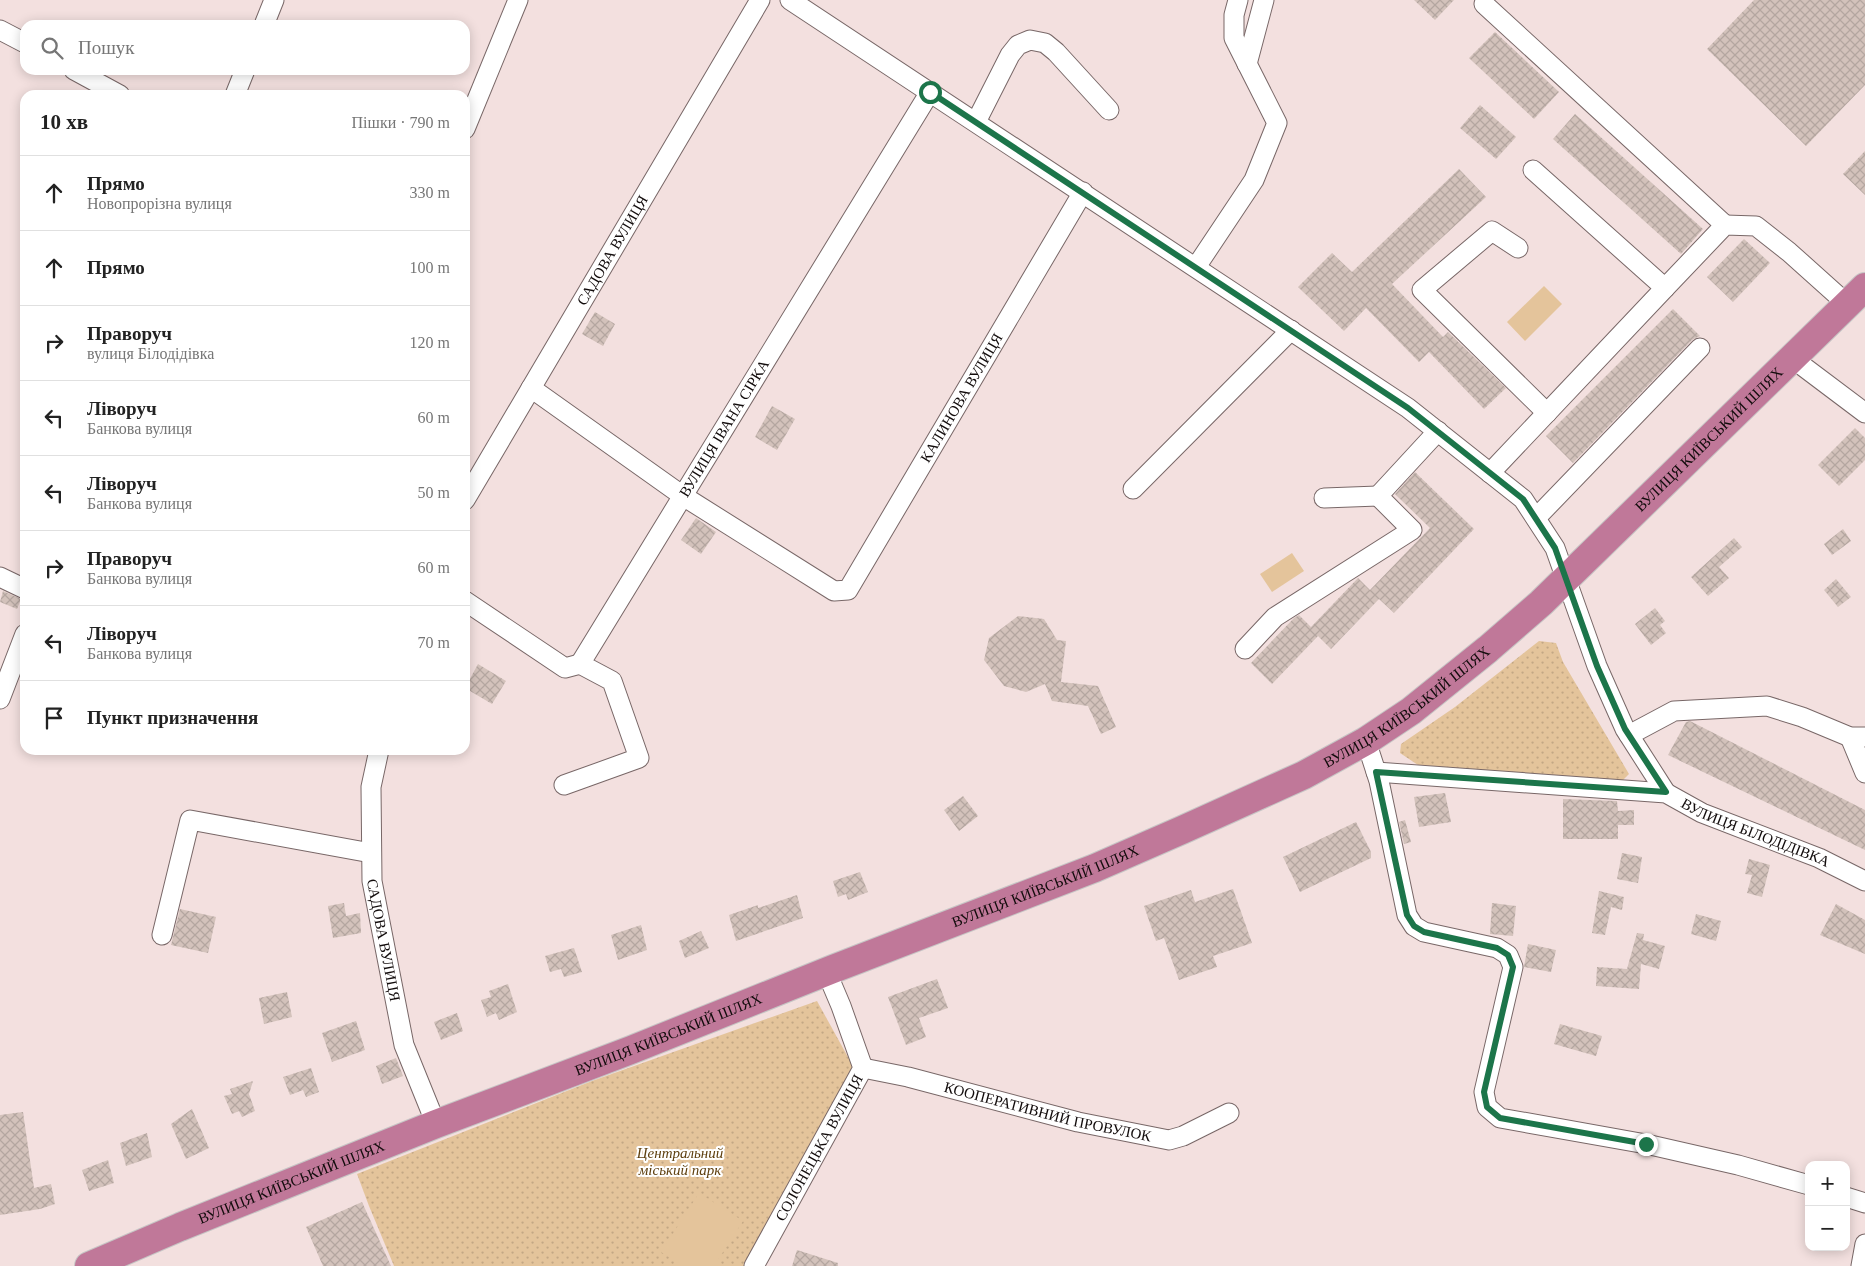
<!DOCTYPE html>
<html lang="uk">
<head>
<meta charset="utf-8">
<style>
  :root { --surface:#fff; --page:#f2f2f2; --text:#222; --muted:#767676; --line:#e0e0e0 }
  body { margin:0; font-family:Georgia,serif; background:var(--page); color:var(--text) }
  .controls { position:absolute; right:15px; bottom:15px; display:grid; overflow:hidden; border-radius:10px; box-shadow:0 2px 12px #0003 }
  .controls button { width:45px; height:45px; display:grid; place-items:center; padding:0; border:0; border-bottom:1px solid var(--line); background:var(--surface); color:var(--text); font:25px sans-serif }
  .stop { position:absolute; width:15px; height:15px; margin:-11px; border:4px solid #1c754a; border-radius:50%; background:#fff }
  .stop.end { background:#1c754a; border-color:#fff; box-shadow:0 1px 5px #0008 }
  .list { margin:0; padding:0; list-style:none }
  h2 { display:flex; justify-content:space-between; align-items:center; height:65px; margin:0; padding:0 20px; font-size:21px }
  h2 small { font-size:16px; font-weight:400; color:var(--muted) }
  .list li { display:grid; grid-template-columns:32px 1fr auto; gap:15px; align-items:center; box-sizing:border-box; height:75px; padding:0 20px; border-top:1px solid var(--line) }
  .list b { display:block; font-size:19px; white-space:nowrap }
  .list p { margin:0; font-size:16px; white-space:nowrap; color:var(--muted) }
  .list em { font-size:16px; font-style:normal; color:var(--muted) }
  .icon { flex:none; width:28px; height:28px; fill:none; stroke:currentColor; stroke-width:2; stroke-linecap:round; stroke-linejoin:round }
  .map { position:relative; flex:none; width:1865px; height:1266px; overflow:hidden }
  .search { position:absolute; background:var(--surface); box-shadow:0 2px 12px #0003; left:20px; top:20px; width:450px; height:55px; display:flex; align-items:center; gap:12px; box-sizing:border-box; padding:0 18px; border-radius:15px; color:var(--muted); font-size:19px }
  .panel { position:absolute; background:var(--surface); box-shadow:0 2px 12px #0003; left:20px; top:90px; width:450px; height:665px; border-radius:15px }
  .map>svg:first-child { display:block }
</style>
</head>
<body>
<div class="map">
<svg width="1865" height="1266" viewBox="0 0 1865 1266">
  <defs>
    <pattern id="green-dots" width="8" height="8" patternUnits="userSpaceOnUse" patternTransform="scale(1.25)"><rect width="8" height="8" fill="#e4c49b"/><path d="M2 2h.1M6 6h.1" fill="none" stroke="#c3a784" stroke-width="1.8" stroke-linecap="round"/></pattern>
    <pattern id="building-cross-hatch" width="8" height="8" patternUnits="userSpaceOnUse" patternTransform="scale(1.25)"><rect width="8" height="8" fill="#d3c2bb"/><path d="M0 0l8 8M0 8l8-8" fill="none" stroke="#b4a6a0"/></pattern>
  </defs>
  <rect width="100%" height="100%" fill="#f3e0df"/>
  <!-- green -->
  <g fill="url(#green-dots)">
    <polygon points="1539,641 1556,643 1563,662 1629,774 1621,782 1418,765 1400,753 1401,744 1455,707"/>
    <polygon points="817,1001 854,1068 744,1266 394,1266 369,1206 357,1174 592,1081"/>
  </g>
  <!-- pitch -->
  <g fill="#e4c49b">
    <polygon points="1544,286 1562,304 1525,341 1507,322"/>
    <polygon points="1292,553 1304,571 1272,592 1260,574"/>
    <polygon points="699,1193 743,1221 714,1266 683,1266 661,1252"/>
  </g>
  <!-- building -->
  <g fill="url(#building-cross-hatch)">
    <polygon points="1414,0 1454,0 1435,20"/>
    <polygon points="1754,0 1865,0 1865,85 1806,146 1707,49"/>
    <polygon points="1495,32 1559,92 1534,119 1469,58"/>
    <polygon points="1480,105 1516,137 1496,159 1460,128"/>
    <polygon points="1575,114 1703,229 1681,254 1553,139"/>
    <polygon points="1865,151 1865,195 1843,174"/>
    <polygon points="1459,169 1486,197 1392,284 1443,337 1448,332 1506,388 1484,409 1429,352 1419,362 1366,308 1344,331 1298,287 1332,253 1352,272"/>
    <polygon points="1744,239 1770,263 1733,302 1707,277"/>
    <polygon points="1673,309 1700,336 1692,340 1573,463 1546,436"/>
    <polygon points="595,312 615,324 603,346 582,334"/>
    <polygon points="772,406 795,419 777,450 755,437"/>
    <polygon points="1855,428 1865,438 1865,460 1839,486 1818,465"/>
    <polygon points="1415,472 1474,529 1394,613 1379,599 1331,649 1318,636 1272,684 1251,663 1294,618 1299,615 1311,627 1358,578 1370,590 1430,528 1395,494"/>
    <polygon points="696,518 716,532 701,554 681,540"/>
    <polygon points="1843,529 1851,541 1832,555 1824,544"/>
    <polygon points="1734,538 1742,547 1719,567 1729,578 1708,596 1691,577"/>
    <polygon points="1836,579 1851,597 1838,607 1824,590"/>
    <polygon points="3,591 21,599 17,609 0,602"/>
    <polygon points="1655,608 1665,621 1660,625 1666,633 1651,645 1635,624"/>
    <polygon points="1018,616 1044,619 1057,640 1066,641 1061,682 1098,686 1116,727 1101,734 1088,706 1052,701 1045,684 1026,692 1004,686 984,660 989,638"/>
    <polygon points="478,664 506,681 492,704 465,688"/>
    <polygon points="1690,721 1865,810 1865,850 1668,755 1686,722"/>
    <polygon points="1445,793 1451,822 1419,827 1414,797"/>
    <polygon points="963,796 978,816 959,831 944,810"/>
    <polygon points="1563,799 1617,801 1618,811 1634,810 1634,825 1618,825 1618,839 1563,839"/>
    <polygon points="1405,820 1411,842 1404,844 1399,822"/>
    <polygon points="1356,822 1371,852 1371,858 1300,892 1283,857"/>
    <polygon points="1622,853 1642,857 1638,883 1617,879"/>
    <polygon points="1749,859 1770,865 1762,897 1747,893 1752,875 1745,874"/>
    <polygon points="860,872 868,892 848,900 846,894 838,897 833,881"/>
    <polygon points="1233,889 1252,943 1213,956 1217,967 1179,980 1164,938 1156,941 1144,906 1191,890 1195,902"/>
    <polygon points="1599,891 1624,897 1622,910 1611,907 1605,935 1592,933"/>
    <polygon points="797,895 803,918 736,941 729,915 758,905 758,908"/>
    <polygon points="344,903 346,916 360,913 361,933 333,938 328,906"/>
    <polygon points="1492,903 1516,906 1513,936 1490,934"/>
    <polygon points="1836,904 1865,920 1865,954 1820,935"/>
    <polygon points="180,909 216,917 208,953 171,945"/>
    <polygon points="1696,914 1721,921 1716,941 1691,934"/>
    <polygon points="641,925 647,950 618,960 611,935"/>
    <polygon points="701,931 709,948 685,958 679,941"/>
    <polygon points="1637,933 1644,934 1643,940 1665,946 1659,969 1641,964 1639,989 1596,986 1597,967 1627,969"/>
    <polygon points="1528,944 1556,950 1551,972 1524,967"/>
    <polygon points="574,948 582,972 564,977 561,969 550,972 545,956"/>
    <polygon points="937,979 948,1008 919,1018 926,1037 906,1045 888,997"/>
    <polygon points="508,984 517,1012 499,1020 496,1013 487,1017 481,1000 491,997 489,991"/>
    <polygon points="287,992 292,1017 264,1024 259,998"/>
    <polygon points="457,1013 463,1031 441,1040 434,1022"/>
    <polygon points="356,1021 365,1050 332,1062 322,1033"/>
    <polygon points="1560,1024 1602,1036 1596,1056 1554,1044"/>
    <polygon points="396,1058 403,1076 382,1084 376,1066"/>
    <polygon points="311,1068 319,1092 306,1097 303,1090 290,1095 283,1077"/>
    <polygon points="253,1081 249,1094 255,1111 242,1117 239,1111 232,1114 224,1096 232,1094 230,1089"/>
    <polygon points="192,1109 209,1148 186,1159 171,1124"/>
    <polygon points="23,1112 34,1188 51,1184 55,1204 40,1209 0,1215 0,1115"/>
    <polygon points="147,1133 152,1157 126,1166 120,1143"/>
    <polygon points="108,1160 114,1183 89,1191 82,1170"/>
    <polygon points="362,1202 391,1266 323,1266 306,1227"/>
    <polygon points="797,1250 838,1263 838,1266 792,1266"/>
  </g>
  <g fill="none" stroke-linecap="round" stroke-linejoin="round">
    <!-- minor casing -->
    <g stroke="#786767" stroke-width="21">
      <g id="minor">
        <polyline points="790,0 1408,408 1523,499 1555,548 1597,666 1625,729 1666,793"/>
        <polyline points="1484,4 1725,225"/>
        <polyline points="264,25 274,0"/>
        <polyline points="0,30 25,43"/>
        <polyline points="1247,64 1264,0"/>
        <polyline points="74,70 120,95"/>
        <polyline points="235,95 245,70"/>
        <polyline points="976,122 1010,55 1018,45 1030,40 1045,43 1056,52 1109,110"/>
        <polyline points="465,129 518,0"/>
        <polyline points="1533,170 1665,288 1725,225 1756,226 1789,252 1847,304"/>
        <polyline points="1518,248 1492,231 1422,290 1547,413"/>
        <polyline points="1196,267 1254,180 1277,123 1234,38 1234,15 1238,0"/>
        <polyline points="1792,358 1865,413"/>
        <path id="s1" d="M 531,388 L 683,496 L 834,591 L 848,590 L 1083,192"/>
        <polyline points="1490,473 1665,288"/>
        <polyline points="1133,489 1291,330"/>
        <polyline points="1324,498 1378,496"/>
        <path id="s2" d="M 465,500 L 760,0"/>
        <polyline points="1536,518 1700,348"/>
        <polyline points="0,577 25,589"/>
        <polyline points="465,601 565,668 580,664"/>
        <polyline points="1245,649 1275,617 1412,530 1378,496 1438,431"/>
        <polyline points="0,699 25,634"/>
        <polyline points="1629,735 1674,711 1767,706 1802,717 1850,737 1865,737"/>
        <polyline points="1850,737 1865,773"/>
        <polyline points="1366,741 1379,781 1407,915 1414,926 1424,932 1497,948 1508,955 1513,967 1484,1092 1487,1107 1500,1118 1646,1144 1738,1165 1809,1185"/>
        <path id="s3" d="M 379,750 L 371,787 L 372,881 L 404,1045 L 436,1124"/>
        <path id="s4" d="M 1376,772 L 1666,793 L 1702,813 L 1819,858 L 1865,881"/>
        <path id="s5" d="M 564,785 L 639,758 L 612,681 L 580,664 L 930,92"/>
        <polyline points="162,935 190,820 371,853"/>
        <path id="s6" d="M 863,1068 L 908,1077 L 1078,1122 L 1169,1140 L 1183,1136 L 1229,1113"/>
        <polyline points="1846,1197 1865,1203"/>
        <path id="s7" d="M 754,1266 L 863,1068 L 841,1006 L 830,980 L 833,969"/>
        <polyline points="1861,1266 1865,1244"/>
      </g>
    </g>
    <!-- highway casing -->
    <g stroke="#c6c5c5" stroke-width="30">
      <g id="highway">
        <path id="s8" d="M 89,1266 L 180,1227 L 436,1124 L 631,1050 L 833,969 L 1095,868 L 1182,830 L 1304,775 L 1366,741 L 1411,711 L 1488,649 L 1541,603 L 1865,287"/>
      </g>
    </g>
    <!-- minor -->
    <use href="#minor" stroke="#fff" stroke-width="19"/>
    <!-- highway -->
    <use href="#highway" stroke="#c07899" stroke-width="28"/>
  </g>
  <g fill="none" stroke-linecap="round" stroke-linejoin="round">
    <!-- route -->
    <polyline stroke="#1c754a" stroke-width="6" points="930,92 1408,408 1523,499 1555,548 1597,666 1625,729 1666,792 1376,772 1407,915 1414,926 1424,932 1497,948 1508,955 1513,967 1484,1092 1487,1107 1500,1118 1646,1144"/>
  </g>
  <g text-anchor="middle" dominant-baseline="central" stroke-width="4" stroke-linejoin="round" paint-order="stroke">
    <!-- street labels -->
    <g font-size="15" fill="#120c0c" stroke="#fff">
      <text stroke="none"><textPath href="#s2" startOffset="290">САДОВА ВУЛИЦЯ</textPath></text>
      <text stroke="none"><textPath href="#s1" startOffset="602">КАЛИНОВА ВУЛИЦЯ</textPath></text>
      <text stroke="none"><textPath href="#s5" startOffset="474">ВУЛИЦЯ ІВАНА СІРКА</textPath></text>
      <text stroke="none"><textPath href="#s8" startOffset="1839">ВУЛИЦЯ КИЇВСЬКИЙ ШЛЯХ</textPath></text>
      <text stroke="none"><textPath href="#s8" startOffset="1434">ВУЛИЦЯ КИЇВСЬКИЙ ШЛЯХ</textPath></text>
      <text stroke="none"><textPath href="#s4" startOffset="389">ВУЛИЦЯ БІЛОДІДІВКА</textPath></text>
      <text stroke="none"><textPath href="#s8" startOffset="1029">ВУЛИЦЯ КИЇВСЬКИЙ ШЛЯХ</textPath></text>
      <text stroke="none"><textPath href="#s3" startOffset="192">САДОВА ВУЛИЦЯ</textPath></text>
      <text stroke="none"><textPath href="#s8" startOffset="624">ВУЛИЦЯ КИЇВСЬКИЙ ШЛЯХ</textPath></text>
      <text stroke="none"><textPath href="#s6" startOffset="190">КООПЕРАТИВНИЙ ПРОВУЛОК</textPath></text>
      <text stroke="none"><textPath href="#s7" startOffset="135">СОЛОНЕЦЬКА ВУЛИЦЯ</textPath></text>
      <text stroke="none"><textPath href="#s8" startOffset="219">ВУЛИЦЯ КИЇВСЬКИЙ ШЛЯХ</textPath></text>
    </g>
    <!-- park labels -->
    <g font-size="15" font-style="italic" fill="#5f4010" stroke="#fff">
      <text x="680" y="1153">Центральний<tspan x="680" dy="17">міський парк</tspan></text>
    </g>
  </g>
</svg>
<div class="controls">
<button>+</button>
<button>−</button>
</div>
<div class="stop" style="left:930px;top:92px"></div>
<div class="stop end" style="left:1646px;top:1144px"></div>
<div class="search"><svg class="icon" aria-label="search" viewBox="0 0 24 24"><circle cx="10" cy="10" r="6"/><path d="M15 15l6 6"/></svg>Пошук</div>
<section class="panel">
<h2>10 хв<small>Пішки · 790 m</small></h2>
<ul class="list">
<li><svg class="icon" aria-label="ahead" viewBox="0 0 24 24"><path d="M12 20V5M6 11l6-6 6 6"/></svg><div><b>Прямо</b><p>Новопрорізна вулиця</p></div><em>330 m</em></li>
<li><svg class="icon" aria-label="ahead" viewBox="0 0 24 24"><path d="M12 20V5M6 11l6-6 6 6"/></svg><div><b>Прямо</b></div><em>100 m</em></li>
<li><svg class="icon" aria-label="right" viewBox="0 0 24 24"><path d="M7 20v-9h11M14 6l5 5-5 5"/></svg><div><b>Праворуч</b><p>вулиця Білодідівка</p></div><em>120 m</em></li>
<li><svg class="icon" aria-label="left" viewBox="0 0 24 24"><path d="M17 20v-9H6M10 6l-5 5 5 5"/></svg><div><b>Ліворуч</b><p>Банкова вулиця</p></div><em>60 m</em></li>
<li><svg class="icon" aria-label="left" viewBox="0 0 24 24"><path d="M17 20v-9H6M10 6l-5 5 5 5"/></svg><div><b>Ліворуч</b><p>Банкова вулиця</p></div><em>50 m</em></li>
<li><svg class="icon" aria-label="right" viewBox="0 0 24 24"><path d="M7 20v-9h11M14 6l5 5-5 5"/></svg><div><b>Праворуч</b><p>Банкова вулиця</p></div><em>60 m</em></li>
<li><svg class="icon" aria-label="left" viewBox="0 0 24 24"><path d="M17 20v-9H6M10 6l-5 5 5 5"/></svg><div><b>Ліворуч</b><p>Банкова вулиця</p></div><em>70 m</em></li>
<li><svg class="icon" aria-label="arrive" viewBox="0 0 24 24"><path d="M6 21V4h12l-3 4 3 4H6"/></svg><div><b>Пункт призначення</b></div></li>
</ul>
</section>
</div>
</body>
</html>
